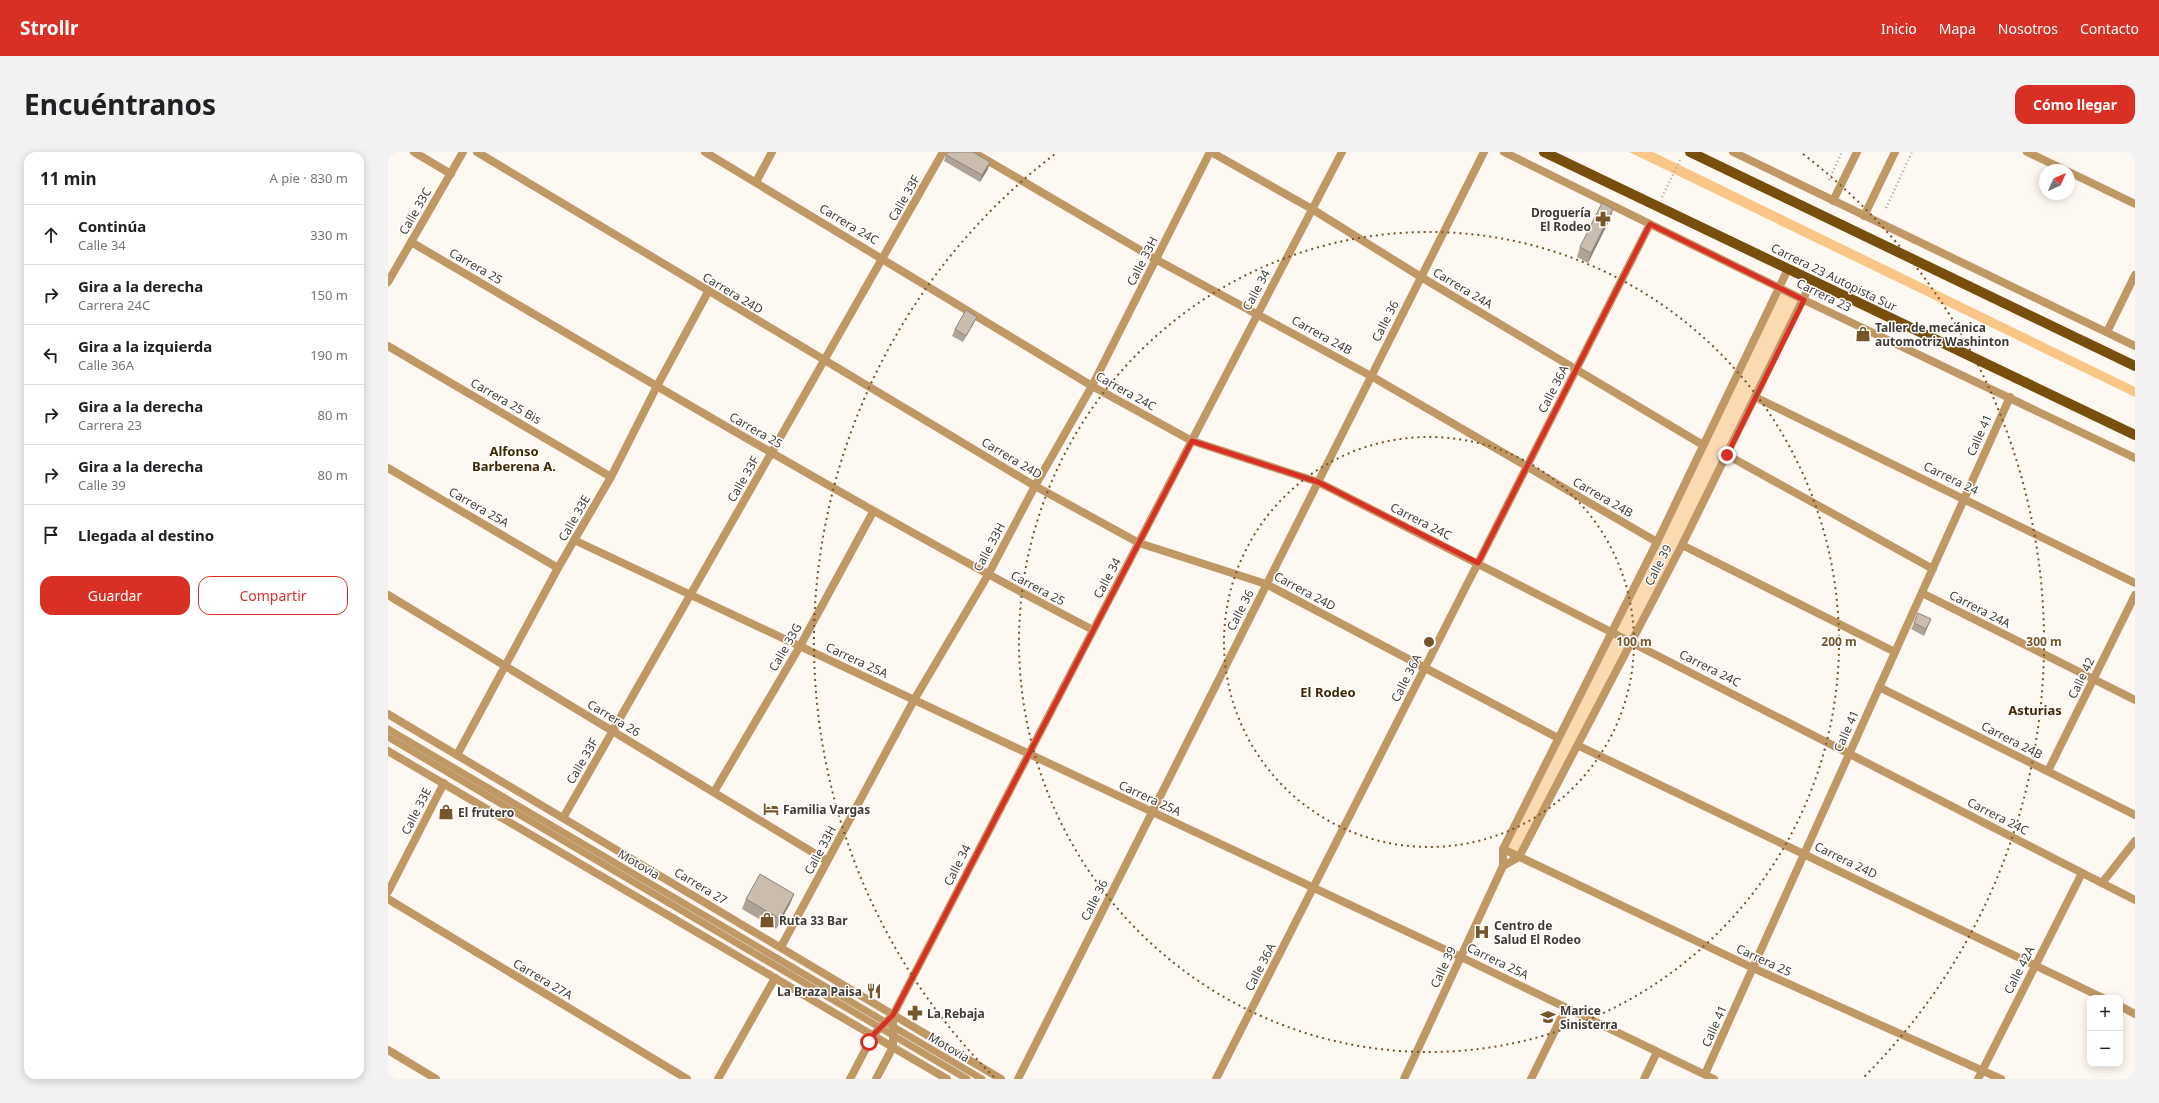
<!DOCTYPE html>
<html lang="es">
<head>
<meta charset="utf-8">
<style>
  :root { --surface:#fff; --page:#f2f2f2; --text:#202124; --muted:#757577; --line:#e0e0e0; --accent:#d93025 }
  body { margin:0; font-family:"Noto Sans",sans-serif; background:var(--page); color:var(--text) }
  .controls { position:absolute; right:12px; bottom:12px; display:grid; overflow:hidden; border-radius:8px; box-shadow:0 2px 10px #0003 }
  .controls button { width:36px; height:36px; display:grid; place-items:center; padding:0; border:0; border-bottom:1px solid var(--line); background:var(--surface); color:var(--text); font:20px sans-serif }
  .compass { position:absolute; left:1651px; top:12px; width:36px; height:36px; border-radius:50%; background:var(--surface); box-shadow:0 2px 10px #0003; rotate:45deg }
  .stop { position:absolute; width:12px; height:12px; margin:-9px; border:3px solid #d93025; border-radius:50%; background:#fff }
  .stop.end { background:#d93025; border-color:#fff; box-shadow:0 1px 4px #0008 }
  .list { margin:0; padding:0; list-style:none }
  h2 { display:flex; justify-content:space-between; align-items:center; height:52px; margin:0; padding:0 16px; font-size:17px }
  h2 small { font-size:13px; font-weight:400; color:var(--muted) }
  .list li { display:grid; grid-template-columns:26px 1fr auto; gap:12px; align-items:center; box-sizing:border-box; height:60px; padding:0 16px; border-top:1px solid var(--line) }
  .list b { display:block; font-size:15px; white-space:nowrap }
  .list p { margin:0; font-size:13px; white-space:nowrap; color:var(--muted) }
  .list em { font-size:13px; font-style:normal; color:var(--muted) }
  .actions { display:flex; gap:8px; padding:12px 16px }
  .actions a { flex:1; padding:9px 0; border:1px solid var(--accent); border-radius:12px; text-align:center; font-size:14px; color:var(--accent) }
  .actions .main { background:var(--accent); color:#fff }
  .icon { flex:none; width:22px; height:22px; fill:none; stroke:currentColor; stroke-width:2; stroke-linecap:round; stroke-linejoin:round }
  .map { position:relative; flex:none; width:1747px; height:927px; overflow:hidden; border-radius:12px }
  header { display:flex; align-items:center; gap:24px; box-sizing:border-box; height:56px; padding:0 20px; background:var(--accent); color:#fff }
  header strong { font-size:19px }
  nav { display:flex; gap:22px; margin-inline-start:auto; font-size:14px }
  .intro { display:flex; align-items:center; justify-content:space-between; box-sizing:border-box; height:96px; padding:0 24px }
  h1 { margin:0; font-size:28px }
  .button { padding:10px 18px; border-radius:12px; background:var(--accent); color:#fff; font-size:14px; font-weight:700 }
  main { display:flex; gap:24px; padding:0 24px }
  aside { flex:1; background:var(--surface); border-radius:12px; box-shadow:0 2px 10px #0003 }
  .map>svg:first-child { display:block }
</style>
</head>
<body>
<header>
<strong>Strollr</strong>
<nav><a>Inicio</a><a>Mapa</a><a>Nosotros</a><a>Contacto</a></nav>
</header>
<div class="intro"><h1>Encuéntranos</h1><a class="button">Cómo llegar</a></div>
<main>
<aside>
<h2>11 min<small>A pie · 830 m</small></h2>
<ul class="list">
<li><svg class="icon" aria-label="ahead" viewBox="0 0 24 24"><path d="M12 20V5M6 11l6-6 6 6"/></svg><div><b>Continúa</b><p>Calle 34</p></div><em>330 m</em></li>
<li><svg class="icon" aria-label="right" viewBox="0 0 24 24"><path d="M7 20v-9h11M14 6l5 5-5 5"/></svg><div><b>Gira a la derecha</b><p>Carrera 24C</p></div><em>150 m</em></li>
<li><svg class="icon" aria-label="left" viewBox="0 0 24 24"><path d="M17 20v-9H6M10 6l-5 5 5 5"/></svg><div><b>Gira a la izquierda</b><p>Calle 36A</p></div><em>190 m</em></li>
<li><svg class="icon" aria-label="right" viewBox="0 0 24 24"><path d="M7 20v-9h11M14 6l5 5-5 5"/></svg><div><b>Gira a la derecha</b><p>Carrera 23</p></div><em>80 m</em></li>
<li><svg class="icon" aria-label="right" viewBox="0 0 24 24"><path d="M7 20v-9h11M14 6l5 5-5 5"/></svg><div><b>Gira a la derecha</b><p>Calle 39</p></div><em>80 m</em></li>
<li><svg class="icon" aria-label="arrive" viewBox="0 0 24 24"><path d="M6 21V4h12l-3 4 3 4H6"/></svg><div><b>Llegada al destino</b></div></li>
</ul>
<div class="actions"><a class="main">Guardar</a><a>Compartir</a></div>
</aside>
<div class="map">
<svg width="1747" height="927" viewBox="0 0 1747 927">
  <rect width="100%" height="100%" fill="#fdf8f1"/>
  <!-- green -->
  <polygon fill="#fbd9b1" points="1391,135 1416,148 1131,705 1115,697"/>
  <!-- water -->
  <polygon fill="#f9c688" points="1241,0 1265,0 1747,235 1747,245"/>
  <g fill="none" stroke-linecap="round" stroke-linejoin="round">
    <!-- path -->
    <g stroke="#aba6a0" stroke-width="2.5" stroke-dasharray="1 3" stroke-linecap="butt">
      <polyline points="1441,28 1454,0"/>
      <polyline points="1274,45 1293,6"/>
      <polyline points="1498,56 1524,0"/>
    </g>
    <!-- service -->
    <g stroke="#c09866" stroke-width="7">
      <polyline points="0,577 594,927"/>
      <polyline points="0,585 579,927"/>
    </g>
    <!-- minor -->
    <g stroke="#c09866" stroke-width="8">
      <polyline points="26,0 63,22"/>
      <polyline points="89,0 647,334 751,391 878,432 1170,586"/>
      <polyline points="317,0 704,234 804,289 930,330 1747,748"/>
      <polyline points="585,0 769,108 983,224 1269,390"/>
      <polyline points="823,0 924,57 1033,125 1315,293"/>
      <polyline points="1639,0 1677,18"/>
      <polyline points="1681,20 1747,52"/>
      <polyline points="368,30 384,0"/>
      <path d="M 23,90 C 249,222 473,357 705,478"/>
      <polyline points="0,130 75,0"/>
      <polyline points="1719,180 1747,123"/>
      <polyline points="0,194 223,325"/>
      <polyline points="1367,245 1747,431"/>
      <polyline points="1339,303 1545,417"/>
      <polyline points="0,316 170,416"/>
      <polyline points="186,388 1073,805 1326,927"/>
      <polyline points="1294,393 1507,500"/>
      <polyline points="1534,441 1747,548"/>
      <polyline points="0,443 439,709"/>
      <polyline points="1491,535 1747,663"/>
      <polyline points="1191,594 1715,846"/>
      <polyline points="69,603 170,416 223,325 269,234 320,140"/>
      <polyline points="1660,619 1747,443"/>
      <polyline points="326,640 412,494 485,360"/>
      <polyline points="175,666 555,0"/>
      <polyline points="1115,697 1365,816 1613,927"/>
      <polyline points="1115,714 1131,705 1294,393 1424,129"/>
      <polyline points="1714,731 1747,689"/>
      <polyline points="0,740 56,631"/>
      <polyline points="0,747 299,927"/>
      <polyline points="393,795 526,548 600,423 647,334 704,234 822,0"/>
      <polyline points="1732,854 1747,862"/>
      <polyline points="505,863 954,0"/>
      <polyline points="0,898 48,927"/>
      <polyline points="1317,922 1622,245"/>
      <polyline points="330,927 387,826"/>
      <polyline points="630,927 1096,0"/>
      <polyline points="828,927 1262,72"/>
      <polyline points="1016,927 1115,714 1115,697 1269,390 1400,117"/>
      <polyline points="1143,927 1178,856"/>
      <polyline points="1256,927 1269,900"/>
      <polyline points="1590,927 1694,721"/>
    </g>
    <!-- tertiary -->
    <g stroke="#c09866" stroke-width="8">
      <polyline points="1116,0 1416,148 1747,306"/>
      <polyline points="1345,0 1747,194"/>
      <polyline points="1445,49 1469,0"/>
      <polyline points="1476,64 1507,0"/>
      <polyline points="0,562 613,927"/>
      <polyline points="0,599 559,927"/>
      <polyline points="462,927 485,883 505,863"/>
      <polyline points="488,927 505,895 505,863"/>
    </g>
    <!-- primary -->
    <g stroke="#784e0d" stroke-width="10">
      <polyline points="1156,0 1747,283"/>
      <polyline points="1302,0 1747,214"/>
    </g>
  </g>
  <!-- wall -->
  <g fill="#aea396">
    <polygon points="558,3 600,17 592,30 556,9"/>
    <polygon points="1225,57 1222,67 1200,111 1189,105 1192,95"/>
    <polygon points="586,171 575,190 564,184 567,177"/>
    <polygon points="1543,467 1536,484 1523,477 1526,471"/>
    <polygon points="406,742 402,752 388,777 354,757 358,747"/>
  </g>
  <!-- shaded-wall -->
  <g fill="#8d847a">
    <polygon points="602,10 600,17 592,30 594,23"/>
    <polygon points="1225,57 1222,67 1200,111 1203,101"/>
    <polygon points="1543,467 1540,474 1536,484 1538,477"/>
    <polygon points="406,742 402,752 388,777 392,767"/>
  </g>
  <!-- building -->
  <g fill="#cabdae" stroke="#8d847a">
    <polygon points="560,0 585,0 602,10 594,23 558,3"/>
    <polygon points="1214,51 1225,57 1203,101 1192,95"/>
    <polygon points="578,158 589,165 578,184 567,177"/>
    <polygon points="1530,461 1543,467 1538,477 1526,471"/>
    <polygon points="372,722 406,742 392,767 358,747"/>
  </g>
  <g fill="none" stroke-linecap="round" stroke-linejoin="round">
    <!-- route -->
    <polyline stroke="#d93025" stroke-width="5" points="481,890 485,883 505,863 804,289 930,330 1090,411 1262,72 1416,148 1339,303"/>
  </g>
  <!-- distance rings -->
  <g fill="none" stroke="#76552b" stroke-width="2" stroke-dasharray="2 4">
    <circle cx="1041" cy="490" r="205"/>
    <circle cx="1041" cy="490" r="410"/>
    <path d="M606 925A615 615 0 0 1 667 2M1415 2A615 615 0 0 1 1476 925"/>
  </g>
  <!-- icons -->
  <defs>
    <g id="pharmacy-bare" transform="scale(1.2)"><path d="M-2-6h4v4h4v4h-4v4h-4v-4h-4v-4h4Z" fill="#76552b" stroke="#fff" stroke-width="2.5" paint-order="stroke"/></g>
    <g id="shop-bare" transform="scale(1.2)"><path d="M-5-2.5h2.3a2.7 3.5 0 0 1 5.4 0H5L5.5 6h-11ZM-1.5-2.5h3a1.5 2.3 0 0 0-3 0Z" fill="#76552b" stroke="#fff" stroke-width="2.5" paint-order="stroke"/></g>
    <g id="hotel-bare" transform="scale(1.2)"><path d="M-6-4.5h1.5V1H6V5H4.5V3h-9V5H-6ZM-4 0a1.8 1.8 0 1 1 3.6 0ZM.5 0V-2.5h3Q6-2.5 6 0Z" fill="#76552b" stroke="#fff" stroke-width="2.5" paint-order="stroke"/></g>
    <g id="hospital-bare" transform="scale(1.2)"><path d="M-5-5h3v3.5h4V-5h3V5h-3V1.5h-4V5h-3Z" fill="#76552b" stroke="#fff" stroke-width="2.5" paint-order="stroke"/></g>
    <g id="restaurant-bare" transform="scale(1.2)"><path d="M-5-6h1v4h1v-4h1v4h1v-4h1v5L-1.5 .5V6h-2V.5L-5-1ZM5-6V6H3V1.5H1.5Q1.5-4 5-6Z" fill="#76552b" stroke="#fff" stroke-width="2.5" paint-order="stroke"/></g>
    <g id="school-bare" transform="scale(1.2)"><path d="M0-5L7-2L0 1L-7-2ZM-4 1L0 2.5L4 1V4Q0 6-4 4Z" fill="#76552b" stroke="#fff" stroke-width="2.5" paint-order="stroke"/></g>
  </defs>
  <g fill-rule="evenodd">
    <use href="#pharmacy-bare" x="1215" y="67"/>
    <use href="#shop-bare" x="1475" y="182"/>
    <use href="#hotel-bare" x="383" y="657"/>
    <use href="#shop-bare" x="58" y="660"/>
    <use href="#shop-bare" x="379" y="768"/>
    <use href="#hospital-bare" x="1094" y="780"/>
    <use href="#restaurant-bare" x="486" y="839"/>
    <use href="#pharmacy-bare" x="527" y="861"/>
    <use href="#school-bare" x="1160" y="865"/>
  </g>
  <g text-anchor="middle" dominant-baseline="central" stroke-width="3" stroke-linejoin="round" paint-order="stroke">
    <!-- street labels -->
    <g font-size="12" fill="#403b35" stroke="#fff">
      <text transform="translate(516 46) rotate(-60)">Calle 33F</text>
      <text transform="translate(27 59) rotate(-60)">Calle 33C</text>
      <text transform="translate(461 72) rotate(31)">Carrera 24C</text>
      <text transform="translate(754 109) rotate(-63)">Calle 33H</text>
      <text transform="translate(88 114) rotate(30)">Carrera 25</text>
      <text transform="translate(1446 125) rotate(26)">Carrera 23 Autopista Sur</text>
      <text transform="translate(1075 136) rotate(31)">Carrera 24A</text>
      <text transform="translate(868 138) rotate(-62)">Calle 34</text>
      <text transform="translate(345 141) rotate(31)">Carrera 24D</text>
      <text transform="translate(1436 143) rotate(26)">Carrera 23</text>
      <text transform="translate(997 169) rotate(-63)">Calle 36</text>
      <text transform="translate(934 183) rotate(29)">Carrera 24B</text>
      <text transform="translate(1165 237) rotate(-63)">Calle 36A</text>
      <text transform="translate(738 239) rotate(29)">Carrera 24C</text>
      <text transform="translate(118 249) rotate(30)">Carrera 25 Bis</text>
      <text transform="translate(368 278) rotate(30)">Carrera 25</text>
      <text transform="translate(1591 283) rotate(-66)">Calle 41</text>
      <text transform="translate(624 306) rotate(31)">Carrera 24D</text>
      <text transform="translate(1563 326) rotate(26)">Carrera 24</text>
      <text transform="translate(355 327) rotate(-60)">Calle 33F</text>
      <text transform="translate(1215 345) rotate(30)">Carrera 24B</text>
      <text transform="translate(91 355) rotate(30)">Carrera 25A</text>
      <text transform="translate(186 366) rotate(-60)">Calle 33E</text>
      <text transform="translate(1033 369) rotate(27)">Carrera 24C</text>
      <text transform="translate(601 395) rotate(-62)">Calle 33H</text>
      <text transform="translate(1270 413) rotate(-63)">Calle 39</text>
      <text transform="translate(719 426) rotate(-62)">Calle 34</text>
      <text transform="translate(650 436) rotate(28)">Carrera 25</text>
      <text transform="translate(917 439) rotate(28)">Carrera 24D</text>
      <text transform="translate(1592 457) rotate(27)">Carrera 24A</text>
      <text transform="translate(852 458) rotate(-63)">Calle 36</text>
      <text transform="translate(397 495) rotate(-60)">Calle 33G</text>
      <text transform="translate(469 508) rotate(25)">Carrera 25A</text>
      <text transform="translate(1322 516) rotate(27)">Carrera 24C</text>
      <text transform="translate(1018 526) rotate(-63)">Calle 36A</text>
      <text transform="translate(1693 526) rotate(-64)">Calle 42</text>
      <text transform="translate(226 566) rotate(31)">Carrera 26</text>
      <text transform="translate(1458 579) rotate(-66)">Calle 41</text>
      <text transform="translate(1624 588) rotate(27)">Carrera 24B</text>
      <text transform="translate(194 609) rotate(-60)">Calle 33F</text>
      <text transform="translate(762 646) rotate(25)">Carrera 25A</text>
      <text transform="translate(28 659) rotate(-63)">Calle 33E</text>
      <text transform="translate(1610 664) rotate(27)">Carrera 24C</text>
      <text transform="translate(432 698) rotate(-62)">Calle 33H</text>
      <text transform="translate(1458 708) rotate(26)">Carrera 24D</text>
      <text transform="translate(251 712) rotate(30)">Motovia</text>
      <text transform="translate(569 713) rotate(-63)">Calle 34</text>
      <text transform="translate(313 734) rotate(31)">Carrera 27</text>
      <text transform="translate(706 748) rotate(-63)">Calle 36</text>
      <text transform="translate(1376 808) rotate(25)">Carrera 25</text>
      <text transform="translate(1110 809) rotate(26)">Carrera 25A</text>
      <text transform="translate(872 815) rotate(-63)">Calle 36A</text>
      <text transform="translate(1055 815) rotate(-65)">Calle 39</text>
      <text transform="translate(1631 818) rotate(-63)">Calle 42A</text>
      <text transform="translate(155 827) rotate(31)">Carrera 27A</text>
      <text transform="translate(1326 874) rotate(-66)">Calle 41</text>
      <text transform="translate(561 895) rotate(31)">Motovia</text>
    </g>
    <!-- poi labels -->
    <g font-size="12" font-weight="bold" fill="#403b35" stroke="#fff" text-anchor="start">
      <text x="1203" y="60" text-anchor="end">Droguería<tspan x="1203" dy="14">El Rodeo</tspan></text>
      <text x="1487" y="175">Taller de mecánica<tspan x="1487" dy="14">automotriz Washinton</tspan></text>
      <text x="395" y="657">Familia Vargas</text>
      <text x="70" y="660">El frutero</text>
      <text x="391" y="768">Ruta 33 Bar</text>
      <text x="1106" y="773">Centro de<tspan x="1106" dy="14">Salud El Rodeo</tspan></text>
      <text x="474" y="839" text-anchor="end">La Braza Paisa</text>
      <text x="1172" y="858">Marice<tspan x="1172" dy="14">Sinisterra</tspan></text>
      <text x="539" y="861">La Rebaja</text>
    </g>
    <!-- neighbourhood labels -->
    <g font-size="13" font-weight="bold" fill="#402804" stroke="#fff">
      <text x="126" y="299">Alfonso<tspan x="126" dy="15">Barberena A.</tspan></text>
      <text x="940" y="540">El Rodeo</text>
      <text x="1647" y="558">Asturias</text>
    </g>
  </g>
  <circle cx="1041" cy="490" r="6" fill="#76552b" stroke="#fff" stroke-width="2"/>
  <g font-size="12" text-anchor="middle" font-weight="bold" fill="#76552b" stroke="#fff" stroke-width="3" stroke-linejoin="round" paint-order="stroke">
    <text x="1246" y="494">100 m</text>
    <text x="1451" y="494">200 m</text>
    <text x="1656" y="494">300 m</text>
  </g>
</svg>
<div class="controls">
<button>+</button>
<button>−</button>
</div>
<svg class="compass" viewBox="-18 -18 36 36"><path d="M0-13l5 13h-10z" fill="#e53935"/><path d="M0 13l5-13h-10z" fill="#757577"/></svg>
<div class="stop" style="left:481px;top:890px"></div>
<div class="stop end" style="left:1339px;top:303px"></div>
</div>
</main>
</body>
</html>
